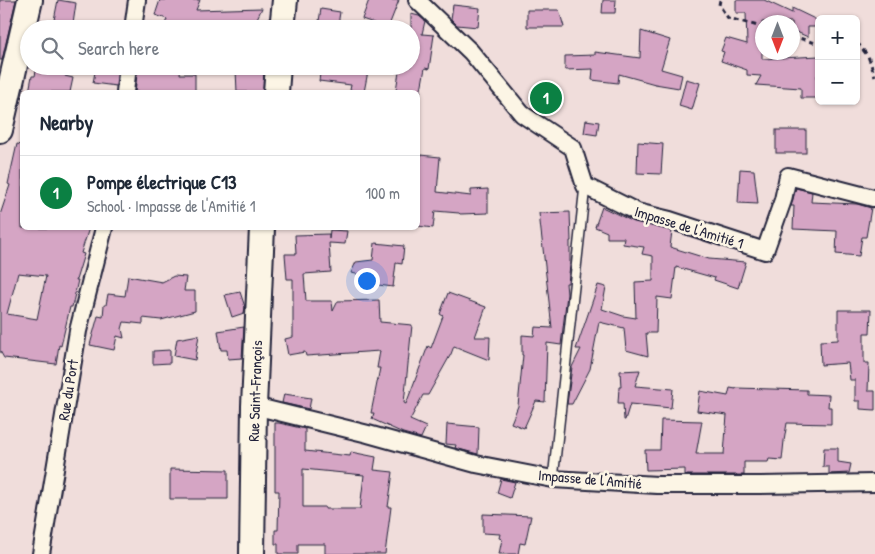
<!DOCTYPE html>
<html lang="en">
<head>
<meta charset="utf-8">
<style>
  :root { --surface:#fff; --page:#f2f2f3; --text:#1f2937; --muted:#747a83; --line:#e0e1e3; --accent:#0b8043 }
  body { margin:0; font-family:"Patrick Hand",sans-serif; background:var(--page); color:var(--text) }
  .controls { position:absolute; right:15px; top:15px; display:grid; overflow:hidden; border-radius:8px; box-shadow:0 1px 4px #0004 }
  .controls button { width:45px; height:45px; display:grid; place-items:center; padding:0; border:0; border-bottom:1px solid var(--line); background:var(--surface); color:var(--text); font:25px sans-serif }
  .compass { position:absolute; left:755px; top:15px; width:45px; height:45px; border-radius:50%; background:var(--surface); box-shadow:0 1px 4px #0004; rotate:180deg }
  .you { position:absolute; left:366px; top:280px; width:18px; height:18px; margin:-12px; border:4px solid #fff; border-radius:50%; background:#1a73e8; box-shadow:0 0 0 8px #1a73e833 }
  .badge { display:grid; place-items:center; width:32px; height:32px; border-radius:50%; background:var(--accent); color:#fff; font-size:16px; font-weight:700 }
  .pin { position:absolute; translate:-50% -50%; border:2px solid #fff; box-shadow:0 1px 5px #0006 }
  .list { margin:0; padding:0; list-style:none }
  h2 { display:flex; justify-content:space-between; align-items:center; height:65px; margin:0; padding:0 20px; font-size:21px }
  h2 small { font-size:16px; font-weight:400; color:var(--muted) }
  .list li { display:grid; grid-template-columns:32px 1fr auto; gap:15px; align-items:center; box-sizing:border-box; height:75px; padding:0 20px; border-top:1px solid var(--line) }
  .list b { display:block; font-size:19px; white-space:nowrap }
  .list p { margin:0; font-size:16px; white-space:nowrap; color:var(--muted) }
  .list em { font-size:16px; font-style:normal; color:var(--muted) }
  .icon { flex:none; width:28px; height:28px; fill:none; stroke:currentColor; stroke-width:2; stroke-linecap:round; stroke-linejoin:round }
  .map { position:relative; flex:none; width:875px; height:554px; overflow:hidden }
  .search { position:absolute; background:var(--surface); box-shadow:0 1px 4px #0004; left:20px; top:20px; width:400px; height:55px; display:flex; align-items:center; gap:12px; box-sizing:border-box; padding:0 18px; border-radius:28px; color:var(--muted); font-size:19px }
  .panel { position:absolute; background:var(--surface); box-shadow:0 1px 4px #0004; left:20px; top:90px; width:400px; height:140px; border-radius:8px }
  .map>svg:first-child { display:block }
</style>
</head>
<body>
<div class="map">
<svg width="875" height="554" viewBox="0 0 875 554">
  <rect width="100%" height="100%" fill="#f0dddb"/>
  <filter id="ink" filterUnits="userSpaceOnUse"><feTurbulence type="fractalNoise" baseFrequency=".02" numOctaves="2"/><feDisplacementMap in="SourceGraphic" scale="10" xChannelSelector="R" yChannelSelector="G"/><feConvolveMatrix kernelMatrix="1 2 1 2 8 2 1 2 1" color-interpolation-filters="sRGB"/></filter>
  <g filter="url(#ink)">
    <!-- building -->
    <g fill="#d5a5c4" stroke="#22223b" fill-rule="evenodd">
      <polygon points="0,0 16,0 2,60 0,60"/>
      <polygon points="58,0 76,3 73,24 54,20"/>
      <polygon points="160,0 200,0 196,10 262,8 252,29 163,29 167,19 155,15"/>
      <polygon points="369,0 399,0 388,28 362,19"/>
      <polygon points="603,0 616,0 615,13 602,13"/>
      <polygon points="736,0 764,0 792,13 792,8 819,21 819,27 808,27 808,37 792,30 792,22 762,22 762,59 819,56 819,75 817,75 817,98 801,98 801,88 756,85 761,76 747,75 747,70 721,61 724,52 721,51 726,38 747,44 746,13 736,13"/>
      <polygon points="453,5 480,8 478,27 457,25 451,19"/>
      <polygon points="321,9 340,12 338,25 319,21"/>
      <polygon points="527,10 559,10 564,27 527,27"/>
      <polygon points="411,14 419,16 425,21 422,34 434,35 429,69 425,68 420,95 418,94 418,92 409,92 396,90 400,66 411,66"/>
      <polygon points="641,31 670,40 661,69 682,75 679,88 655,84 619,74 618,83 592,80 593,69 565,70 565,56 595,55 595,52 640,58"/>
      <polygon points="37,66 67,66 65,76 73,78 70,92 29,92 32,76 35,76"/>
      <polygon points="96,66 118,66 116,86 93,83"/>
      <polygon points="138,66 181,66 180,74 195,74 195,92 135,92"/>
      <polygon points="321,66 369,66 364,92 350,90 351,85 319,81"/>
      <polygon points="264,69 263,92 237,92 236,70"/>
      <polygon points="686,79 700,83 692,110 679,106"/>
      <polygon points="586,120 599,122 597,135 584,133"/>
      <rect x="776" y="130" width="30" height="23"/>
      <polygon points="638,142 663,144 661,174 637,173"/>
      <path d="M 17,144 L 22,145 L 22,228 L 89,228 L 81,253 L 84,254 L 76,280 L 78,280 L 72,307 L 70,307 L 61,346 L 59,345 L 56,364 L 4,358 L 0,351 L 0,215 L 10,185 L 8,184 ZM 18,273 L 46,276 L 37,319 L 7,314 Z"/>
      <polygon points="420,155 440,157 437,192 471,196 471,190 488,189 488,213 460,214 459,213 435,211 433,228 418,226 418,182"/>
      <polygon points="740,169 754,170 758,204 738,203"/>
      <polygon points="796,188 812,192 811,202 857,204 871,208 866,237 862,237 859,256 836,254 837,231 793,229 794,206 791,206"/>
      <polygon points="602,207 634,222 672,231 670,247 709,259 746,262 738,288 714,280 715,278 676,267 672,299 657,297 656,333 646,333 648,356 626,350 624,328 599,322 590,369 572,404 567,404 572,367 581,349 576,349 598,285 606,287 602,309 623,316 636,318 635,282 653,281 653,256 642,254 644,247 623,244 624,238 607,238 607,232 595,227"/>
      <polygon points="570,212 571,241 570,241 570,265 568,283 566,283 567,294 561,345 547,343 545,402 536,401 524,428 511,423 518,406 523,355 522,355 522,335 534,336 535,327 552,328 539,213"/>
      <polygon points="330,230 347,231 345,244 329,243 331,272 304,274 306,301 332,301 333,311 338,301 379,300 380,322 412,325 404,403 406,404 428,346 431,348 443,316 440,314 448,293 486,307 475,337 490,337 489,360 454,346 451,354 428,395 423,395 410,420 426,427 421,438 403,433 372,419 374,413 371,413 380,368 377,368 380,351 306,356 305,352 288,355 285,339 293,337 293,279 287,279 285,254 296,254 295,235 329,234 329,239"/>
      <polygon points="375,243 404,246 402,264 396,263 393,287 371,284 372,277 351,273 356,262 373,260"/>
      <polygon points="128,276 162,282 174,276 186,277 184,291 195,291 195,311 161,320 143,318 143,324 124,322 122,329 124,338 117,336 114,350 90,345 98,316 103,317 104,305 106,305 108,294 125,296"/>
      <polygon points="240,292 245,307 244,313 232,317 225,295"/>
      <polygon points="838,310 871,310 870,333 864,333 864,363 869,363 868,391 875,391 875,410 860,409 860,401 855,401 855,380 850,380 848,363 821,365 820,341 838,340"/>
      <polygon points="244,327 242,358 228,359 227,350 221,350 218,331"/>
      <polygon points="199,335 195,360 174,356 177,339"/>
      <polygon points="170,350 170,363 153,364 153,351"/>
      <polygon points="640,370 635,386 673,389 671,408 630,404 625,420 624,420 623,403 618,403 619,387 621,387 620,371"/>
      <polygon points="730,388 736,389 736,388 807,390 807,394 829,395 828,407 831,407 831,424 787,423 784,441 782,460 769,459 768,462 744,462 744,475 685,475 685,469 646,470 645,450 660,450 661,420 702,421 696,454 724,454 727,415 697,411 700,391 728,396"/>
      <polygon points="284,394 311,398 309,409 282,403"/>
      <path d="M 275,423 L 279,423 L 305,429 L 305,451 L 350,456 L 351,452 L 376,457 L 374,470 L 393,472 L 388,507 L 391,507 L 385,554 L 325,554 L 325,544 L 298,544 L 298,554 L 278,554 L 278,544 L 275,544 L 275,530 L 278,530 L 279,491 L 275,491 ZM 303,469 L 364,475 L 360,509 L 325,509 L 325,507 L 303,507 Z"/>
      <polygon points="447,424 479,427 478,454 455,448 456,445 446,444"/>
      <polygon points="824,448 838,448 838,462 851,464 849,473 829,474 829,467 823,467"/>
      <polygon points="170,469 228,470 228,499 170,499"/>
      <polygon points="501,479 515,482 510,498 497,493"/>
      <polygon points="483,514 531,516 525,544 520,543 518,554 499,554 502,539 499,538 500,534 483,533"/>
    </g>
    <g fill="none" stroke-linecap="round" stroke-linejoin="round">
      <!-- lane casing -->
      <g stroke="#22223b" stroke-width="12">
        <polyline id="lane" points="553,479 585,186"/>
      </g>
      <!-- street casing -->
      <g stroke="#22223b" stroke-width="20">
        <g id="street">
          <polyline points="417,0 471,52 522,114 573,148 585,186 637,212 670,220 765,251 783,200 788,176 873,198 875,198"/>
          <polyline points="133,29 137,0"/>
          <polyline points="125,92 128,66"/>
          <polyline points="254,406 368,434 476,464 553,479 657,485 761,485 875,483"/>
          <polyline points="41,554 78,331 104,228"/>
        </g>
      </g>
      <!-- secondary casing -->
      <g stroke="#22223b" stroke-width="28">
        <g id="secondary">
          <polyline points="282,29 285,0"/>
          <polyline points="276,92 278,66"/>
          <polyline points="0,130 30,0"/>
          <polyline points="252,554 254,406 262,228"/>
        </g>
      </g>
      <!-- path -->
      <g stroke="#22223b" stroke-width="3" stroke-dasharray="5 4" stroke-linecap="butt">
        <polyline points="720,0 719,5 728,18 762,27"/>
        <polyline points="792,36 819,44"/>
        <polyline points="856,45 859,45 868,56 875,76"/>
      </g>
      <!-- lane -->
      <use href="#lane" stroke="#fcf5e5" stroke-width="9"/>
      <!-- street -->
      <use href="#street" stroke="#fcf5e5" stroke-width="16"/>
      <!-- secondary -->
      <use href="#secondary" stroke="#fcf5e5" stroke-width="24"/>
    </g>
  </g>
  <g text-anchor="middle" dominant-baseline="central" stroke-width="5" stroke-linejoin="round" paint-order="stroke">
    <!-- street labels -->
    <g font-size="15" fill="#22223b" stroke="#fcf5e5">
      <text transform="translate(689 227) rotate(17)">Impasse de l'Amitié 1</text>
      <text transform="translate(68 390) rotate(-81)">Rue du Port</text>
      <text transform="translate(255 391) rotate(-88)">Rue Saint-François</text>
      <text transform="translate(590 479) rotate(5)">Impasse de l'Amitié</text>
    </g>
  </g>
</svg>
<div class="controls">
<button>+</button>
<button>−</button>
</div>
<svg class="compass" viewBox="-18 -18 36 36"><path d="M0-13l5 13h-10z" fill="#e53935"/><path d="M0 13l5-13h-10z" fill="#747a83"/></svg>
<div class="you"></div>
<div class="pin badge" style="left:546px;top:98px">1</div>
<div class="search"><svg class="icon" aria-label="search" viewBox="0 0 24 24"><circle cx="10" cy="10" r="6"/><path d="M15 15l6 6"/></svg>Search here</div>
<section class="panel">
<h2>Nearby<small></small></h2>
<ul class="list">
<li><span class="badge">1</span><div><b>Pompe électrique C13</b><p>School · Impasse de l'Amitié 1</p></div><em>100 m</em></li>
</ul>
</section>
</div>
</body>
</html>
